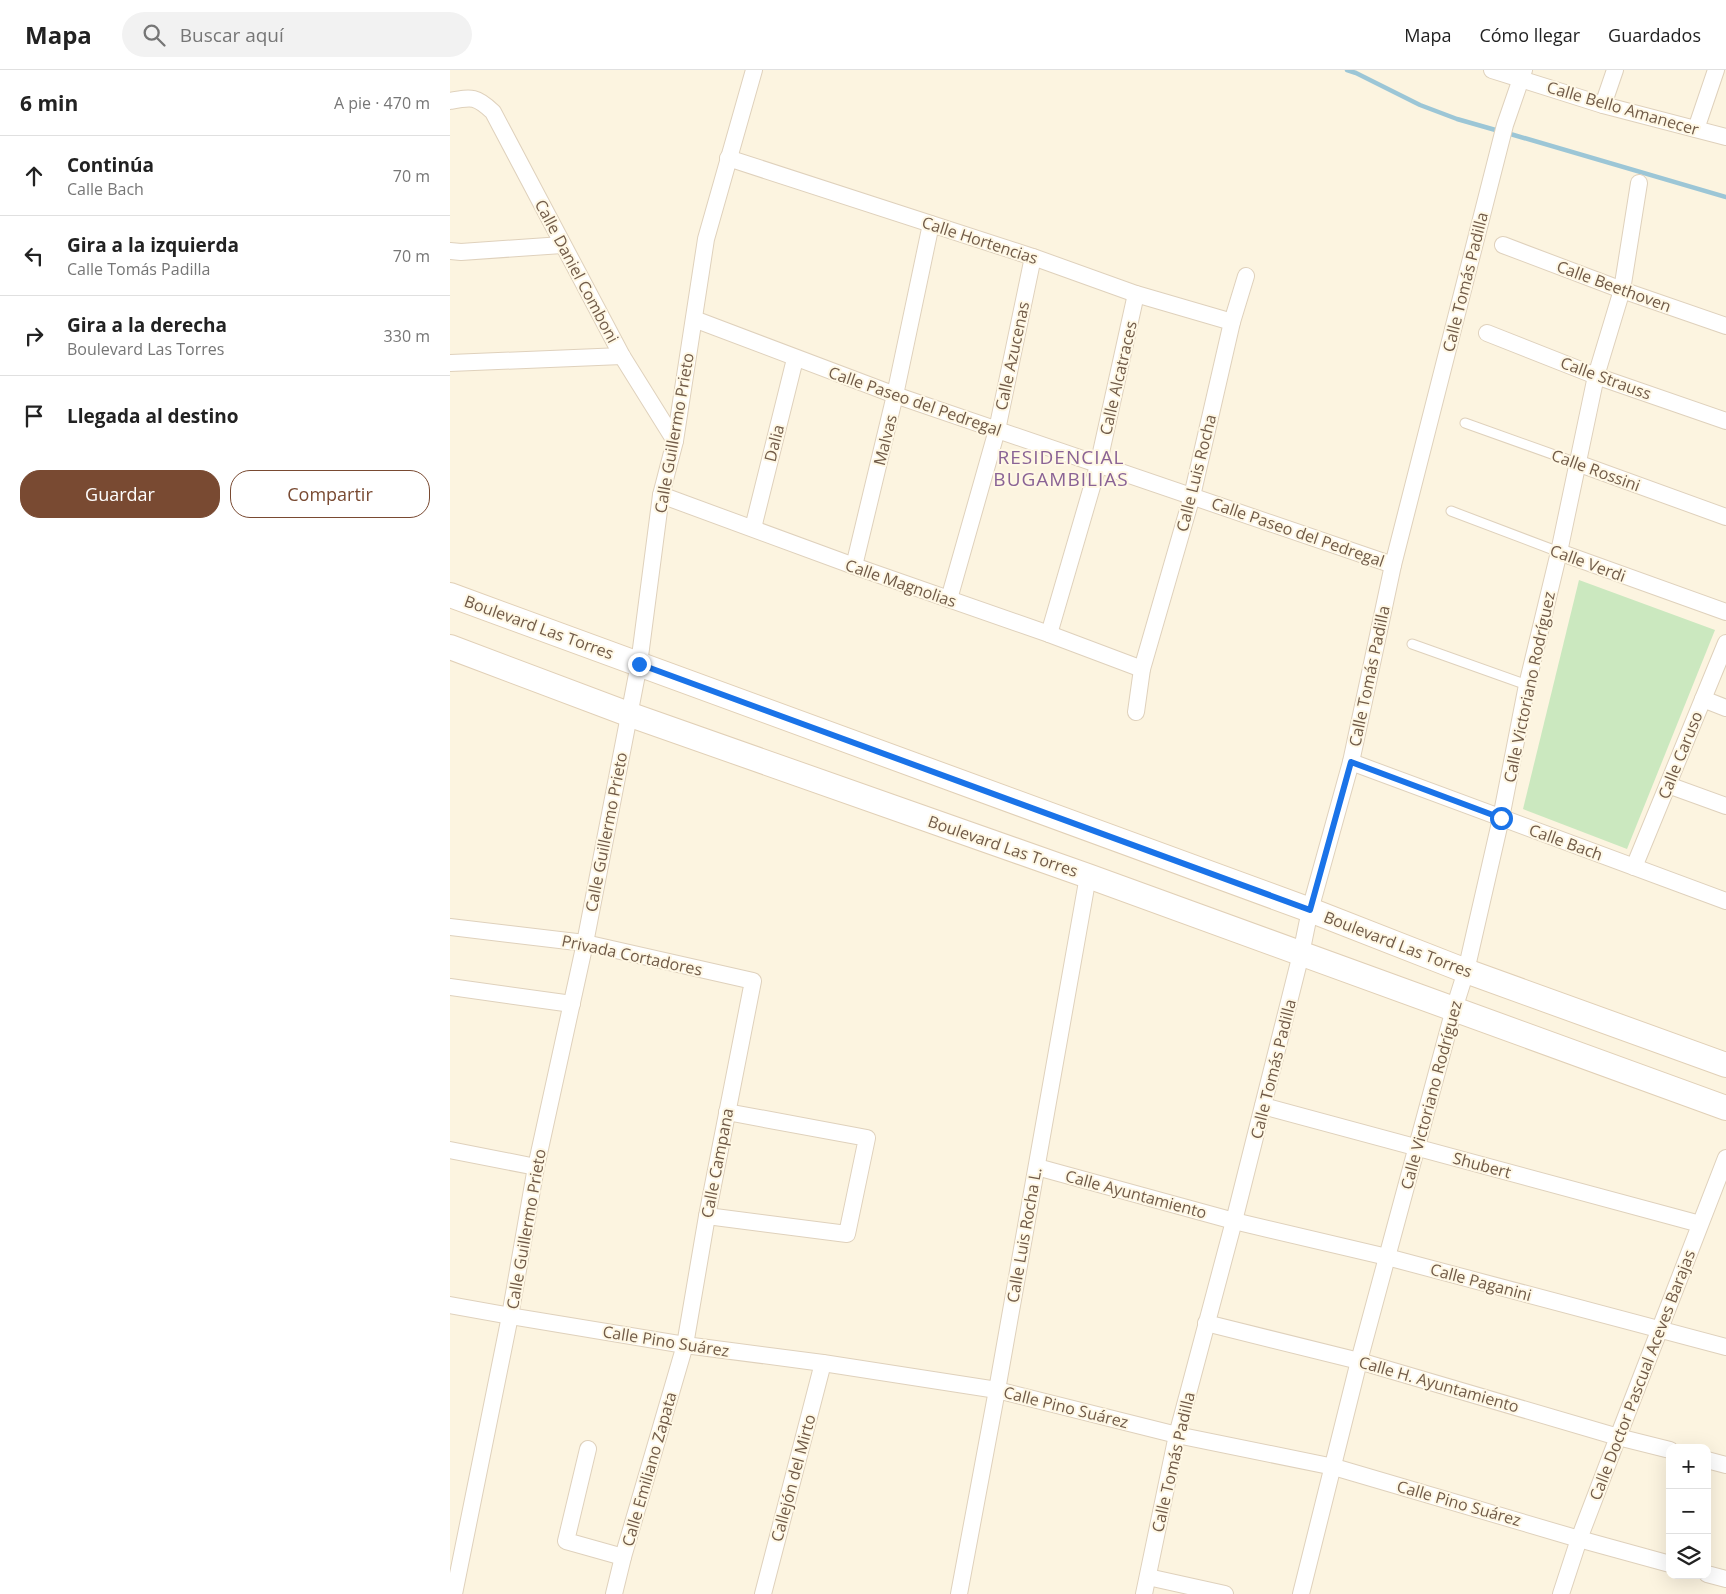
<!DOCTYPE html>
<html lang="es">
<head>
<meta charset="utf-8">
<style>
  :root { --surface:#fff; --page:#f2f2f2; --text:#222; --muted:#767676; --line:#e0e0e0; --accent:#794a32 }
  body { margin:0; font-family:"Open Sans",sans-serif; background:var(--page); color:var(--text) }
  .controls { position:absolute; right:15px; bottom:15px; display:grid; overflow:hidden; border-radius:10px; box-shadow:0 5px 20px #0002 }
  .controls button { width:45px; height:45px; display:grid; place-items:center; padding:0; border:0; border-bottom:1px solid var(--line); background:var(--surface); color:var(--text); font:25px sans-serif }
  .stop { position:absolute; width:15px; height:15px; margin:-11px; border:4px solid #1a73e8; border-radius:50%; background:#fff }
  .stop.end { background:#1a73e8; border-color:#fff; box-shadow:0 1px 5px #0008 }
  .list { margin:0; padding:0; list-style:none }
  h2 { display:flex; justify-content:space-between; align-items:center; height:65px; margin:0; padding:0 20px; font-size:21px }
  h2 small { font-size:16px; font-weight:400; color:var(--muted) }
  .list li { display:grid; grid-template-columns:32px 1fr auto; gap:15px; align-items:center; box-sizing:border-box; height:80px; padding:0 20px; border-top:1px solid var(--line) }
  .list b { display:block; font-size:19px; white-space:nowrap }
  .list p { margin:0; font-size:16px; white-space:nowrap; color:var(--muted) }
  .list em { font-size:16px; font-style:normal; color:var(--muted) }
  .actions { display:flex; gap:10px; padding:15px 20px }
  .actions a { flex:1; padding:11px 0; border:1px solid var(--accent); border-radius:20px; text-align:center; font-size:18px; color:var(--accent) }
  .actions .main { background:var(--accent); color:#fff }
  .icon { flex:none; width:28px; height:28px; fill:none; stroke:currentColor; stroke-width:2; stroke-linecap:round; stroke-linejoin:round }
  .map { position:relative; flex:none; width:1276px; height:1524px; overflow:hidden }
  header { display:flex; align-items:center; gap:30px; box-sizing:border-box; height:70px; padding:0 25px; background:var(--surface); border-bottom:1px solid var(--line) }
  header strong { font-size:24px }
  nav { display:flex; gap:28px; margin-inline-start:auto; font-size:18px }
  .search { width:350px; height:45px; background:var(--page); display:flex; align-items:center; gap:12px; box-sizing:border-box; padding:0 18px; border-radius:28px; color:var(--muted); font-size:19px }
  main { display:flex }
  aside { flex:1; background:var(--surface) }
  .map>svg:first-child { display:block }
</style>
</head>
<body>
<header>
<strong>Mapa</strong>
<div class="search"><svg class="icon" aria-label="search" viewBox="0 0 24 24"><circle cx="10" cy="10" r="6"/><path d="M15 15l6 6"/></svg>Buscar aquí</div>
<nav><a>Mapa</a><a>Cómo llegar</a><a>Guardados</a></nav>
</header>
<main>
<aside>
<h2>6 min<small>A pie · 470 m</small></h2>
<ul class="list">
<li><svg class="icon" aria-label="ahead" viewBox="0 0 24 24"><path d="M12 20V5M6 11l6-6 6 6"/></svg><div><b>Continúa</b><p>Calle Bach</p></div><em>70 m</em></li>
<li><svg class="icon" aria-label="left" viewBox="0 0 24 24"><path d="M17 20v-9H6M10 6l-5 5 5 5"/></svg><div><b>Gira a la izquierda</b><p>Calle Tomás Padilla</p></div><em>70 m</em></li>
<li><svg class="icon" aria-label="right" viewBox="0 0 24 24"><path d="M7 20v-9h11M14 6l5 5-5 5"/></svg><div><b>Gira a la derecha</b><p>Boulevard Las Torres</p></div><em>330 m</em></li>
<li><svg class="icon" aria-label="arrive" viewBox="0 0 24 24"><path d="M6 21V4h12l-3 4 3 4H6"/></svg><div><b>Llegada al destino</b></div></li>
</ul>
<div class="actions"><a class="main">Guardar</a><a>Compartir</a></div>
</aside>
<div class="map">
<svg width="1276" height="1524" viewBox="0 0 1276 1524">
  <rect width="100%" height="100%" fill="#fcf4e0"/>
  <!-- green -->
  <polygon fill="#cbe8bf" points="1129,510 1265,560 1177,779 1073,739"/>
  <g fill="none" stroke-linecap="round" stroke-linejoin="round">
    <!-- stream -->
    <g stroke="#9cc6d6" stroke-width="4.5">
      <polyline points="897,0 906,3 970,35 1007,49 1049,61"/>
      <polyline points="1057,63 1276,127"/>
    </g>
    <!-- lane casing -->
    <g stroke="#dfd1bc" stroke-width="11">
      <g id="lane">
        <polyline points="1015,353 1127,393"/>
        <polyline points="1001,441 1109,482"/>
        <polyline points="962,574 1077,615"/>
      </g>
    </g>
    <!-- street casing -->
    <g stroke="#dfd1bc" stroke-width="18">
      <g id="street">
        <polyline points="1042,0 1153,35 1276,67"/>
        <path d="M 0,31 C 22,27 26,26 43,42 L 172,286 L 225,371"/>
        <polyline points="1153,35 1165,0"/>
        <polyline points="1246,59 1266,0"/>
        <polyline points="278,88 583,187 686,224 782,252"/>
        <polyline points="1053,175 1172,220 1276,256"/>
        <polyline points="0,181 11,182 112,175"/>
        <polyline points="244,249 445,325 943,495"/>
        <polyline points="1037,263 1146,306 1276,351"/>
        <polyline points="0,293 172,286"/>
        <polyline points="1127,393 1276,447"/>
        <polyline points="211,425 404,496 599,564 692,599"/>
        <polyline points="303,458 345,289"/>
        <polyline points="1109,482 1276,542"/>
        <polyline points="404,496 445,325 481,154"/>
        <polyline points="499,529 547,360 583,187"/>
        <polyline points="599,564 648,396 686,224"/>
        <polyline points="1253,629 1276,638"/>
        <polyline points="686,642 692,599 742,426 782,252 796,206"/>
        <polyline points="901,692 1276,831"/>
        <polyline points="1218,715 1276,736"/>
        <polyline points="1184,797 1276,573"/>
        <polyline points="0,857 135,873 303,911 257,1146 235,1275 173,1487 164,1524"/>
        <polyline points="0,917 122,934"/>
        <polyline points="813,1036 1250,1154"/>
        <polyline points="0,1080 86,1097"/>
        <polyline points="587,1097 784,1151 937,1187 1276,1277"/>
        <polyline points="257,1146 397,1164 417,1068 277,1042"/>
        <polyline points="0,1235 60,1246 235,1275 373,1293 547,1320 727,1365 884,1397 1129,1469 1220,1494"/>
        <polyline points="756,1253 909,1291 1168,1367 1220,1380"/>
        <polyline points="138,1379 116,1471 173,1487"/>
        <polyline points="1257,1390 1276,1395"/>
        <polyline points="1257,1504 1276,1509"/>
        <polyline points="698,1507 775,1524"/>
        <polyline points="4,1524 60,1246 86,1097 135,873 189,594 211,425 225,371 256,169 304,0"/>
        <polyline points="313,1524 373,1293"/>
        <polyline points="509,1524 547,1320 638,806"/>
        <polyline points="694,1524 727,1365 784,1151 851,884 860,840 901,692 943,495 1055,55 1074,0"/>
        <polyline points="851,1524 909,1291 1004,939 1016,901 1051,748 1077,615 1109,482 1146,306 1172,220 1189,113"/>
        <polyline points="1111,1524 1129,1469 1168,1367 1276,1088"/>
      </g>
    </g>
    <!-- secondary casing -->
    <g stroke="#e1d0b7" stroke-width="26">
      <g id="secondary">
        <polyline points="0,525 860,840 1016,901 1276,995"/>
        <polyline points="0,577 178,644 638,806 1276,1038"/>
      </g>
    </g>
    <!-- lane -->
    <use href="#lane" stroke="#fff" stroke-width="9"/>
    <!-- street -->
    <use href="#street" stroke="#fff" stroke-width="16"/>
    <!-- secondary -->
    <use href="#secondary" stroke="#fff" stroke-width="24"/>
  </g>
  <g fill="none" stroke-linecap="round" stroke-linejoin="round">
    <!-- route -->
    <polyline stroke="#1a73e8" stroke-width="6" points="189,594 860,840 901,692 1051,748"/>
  </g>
  <g text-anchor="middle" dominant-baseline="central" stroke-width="4" stroke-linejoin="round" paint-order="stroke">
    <!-- street labels -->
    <g font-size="16" fill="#715b48" stroke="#fff8e5">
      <text transform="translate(1173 38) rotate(16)">Calle Bello Amanecer</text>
      <text transform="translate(530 170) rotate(18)">Calle Hortencias</text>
      <text transform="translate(127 201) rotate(62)">Calle Daniel Comboni</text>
      <text transform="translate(1015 212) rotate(-76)">Calle Tomás Padilla</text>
      <text transform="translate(1164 216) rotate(20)">Calle Beethoven</text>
      <text transform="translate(562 286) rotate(-78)">Calle Azucenas</text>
      <text transform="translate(668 308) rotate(-77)">Calle Alcatraces</text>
      <text transform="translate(1156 308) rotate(20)">Calle Strauss</text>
      <text transform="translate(465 331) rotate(19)">Calle Paseo del Pedregal</text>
      <text transform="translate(224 363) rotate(-80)">Calle Guillermo Prieto</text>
      <text transform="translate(435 370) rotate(-76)">Malvas</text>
      <text transform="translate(324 373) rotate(-76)">Dalia</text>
      <text transform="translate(1146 400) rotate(20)">Calle Rossini</text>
      <text transform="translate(746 403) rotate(-76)">Calle Luis Rocha</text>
      <text transform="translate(848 462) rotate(19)">Calle Paseo del Pedregal</text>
      <text transform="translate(1138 493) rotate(20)">Calle Verdi</text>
      <text transform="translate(451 513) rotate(19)">Calle Magnolias</text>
      <text transform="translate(89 557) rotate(20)">Boulevard Las Torres</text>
      <text transform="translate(919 606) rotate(-78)">Calle Tomás Padilla</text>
      <text transform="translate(1079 617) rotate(-78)">Calle Victoriano Rodríguez</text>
      <text transform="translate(1230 685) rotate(-68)">Calle Caruso</text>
      <text transform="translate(156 762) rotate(-79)">Calle Guillermo Prieto</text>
      <text transform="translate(1116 772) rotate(20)">Calle Bach</text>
      <text transform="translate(553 776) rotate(19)">Boulevard Las Torres</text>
      <text transform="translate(948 874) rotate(21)">Boulevard Las Torres</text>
      <text transform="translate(182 885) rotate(12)">Privada Cortadores</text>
      <text transform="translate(823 999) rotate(-76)">Calle Tomás Padilla</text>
      <text transform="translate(981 1025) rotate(-75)">Calle Victoriano Rodríguez</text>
      <text transform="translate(267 1093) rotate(-79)">Calle Campana</text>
      <text transform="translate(1032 1095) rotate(15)">Shubert</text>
      <text transform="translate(686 1124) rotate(15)">Calle Ayuntamiento</text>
      <text transform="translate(76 1159) rotate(-80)">Calle Guillermo Prieto</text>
      <text transform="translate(574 1165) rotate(-80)">Calle Luis Rocha L.</text>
      <text transform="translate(1031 1212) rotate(15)">Calle Paganini</text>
      <text transform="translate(216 1271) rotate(9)">Calle Pino Suárez</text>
      <text transform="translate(1192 1305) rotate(-69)">Calle Doctor Pascual Aceves Barajas</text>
      <text transform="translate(989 1314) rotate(16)">Calle H. Ayuntamiento</text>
      <text transform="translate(616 1337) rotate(14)">Calle Pino Suárez</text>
      <text transform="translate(723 1392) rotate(-77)">Calle Tomás Padilla</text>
      <text transform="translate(199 1399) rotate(-74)">Calle Emiliano Zapata</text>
      <text transform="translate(343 1408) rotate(-75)">Callejón del Mirto</text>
      <text transform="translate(1009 1433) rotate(16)">Calle Pino Suárez</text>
    </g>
    <!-- quarter labels -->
    <g font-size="19" letter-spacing="1" fill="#8a6395" stroke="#fff8e5">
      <text x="611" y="387">RESIDENCIAL<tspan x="611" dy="22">BUGAMBILIAS</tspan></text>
    </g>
  </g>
</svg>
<div class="controls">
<button>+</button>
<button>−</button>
<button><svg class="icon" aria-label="layers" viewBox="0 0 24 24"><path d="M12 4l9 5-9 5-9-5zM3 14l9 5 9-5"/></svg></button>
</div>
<div class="stop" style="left:1051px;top:748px"></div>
<div class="stop end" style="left:189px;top:594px"></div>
</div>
</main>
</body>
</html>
